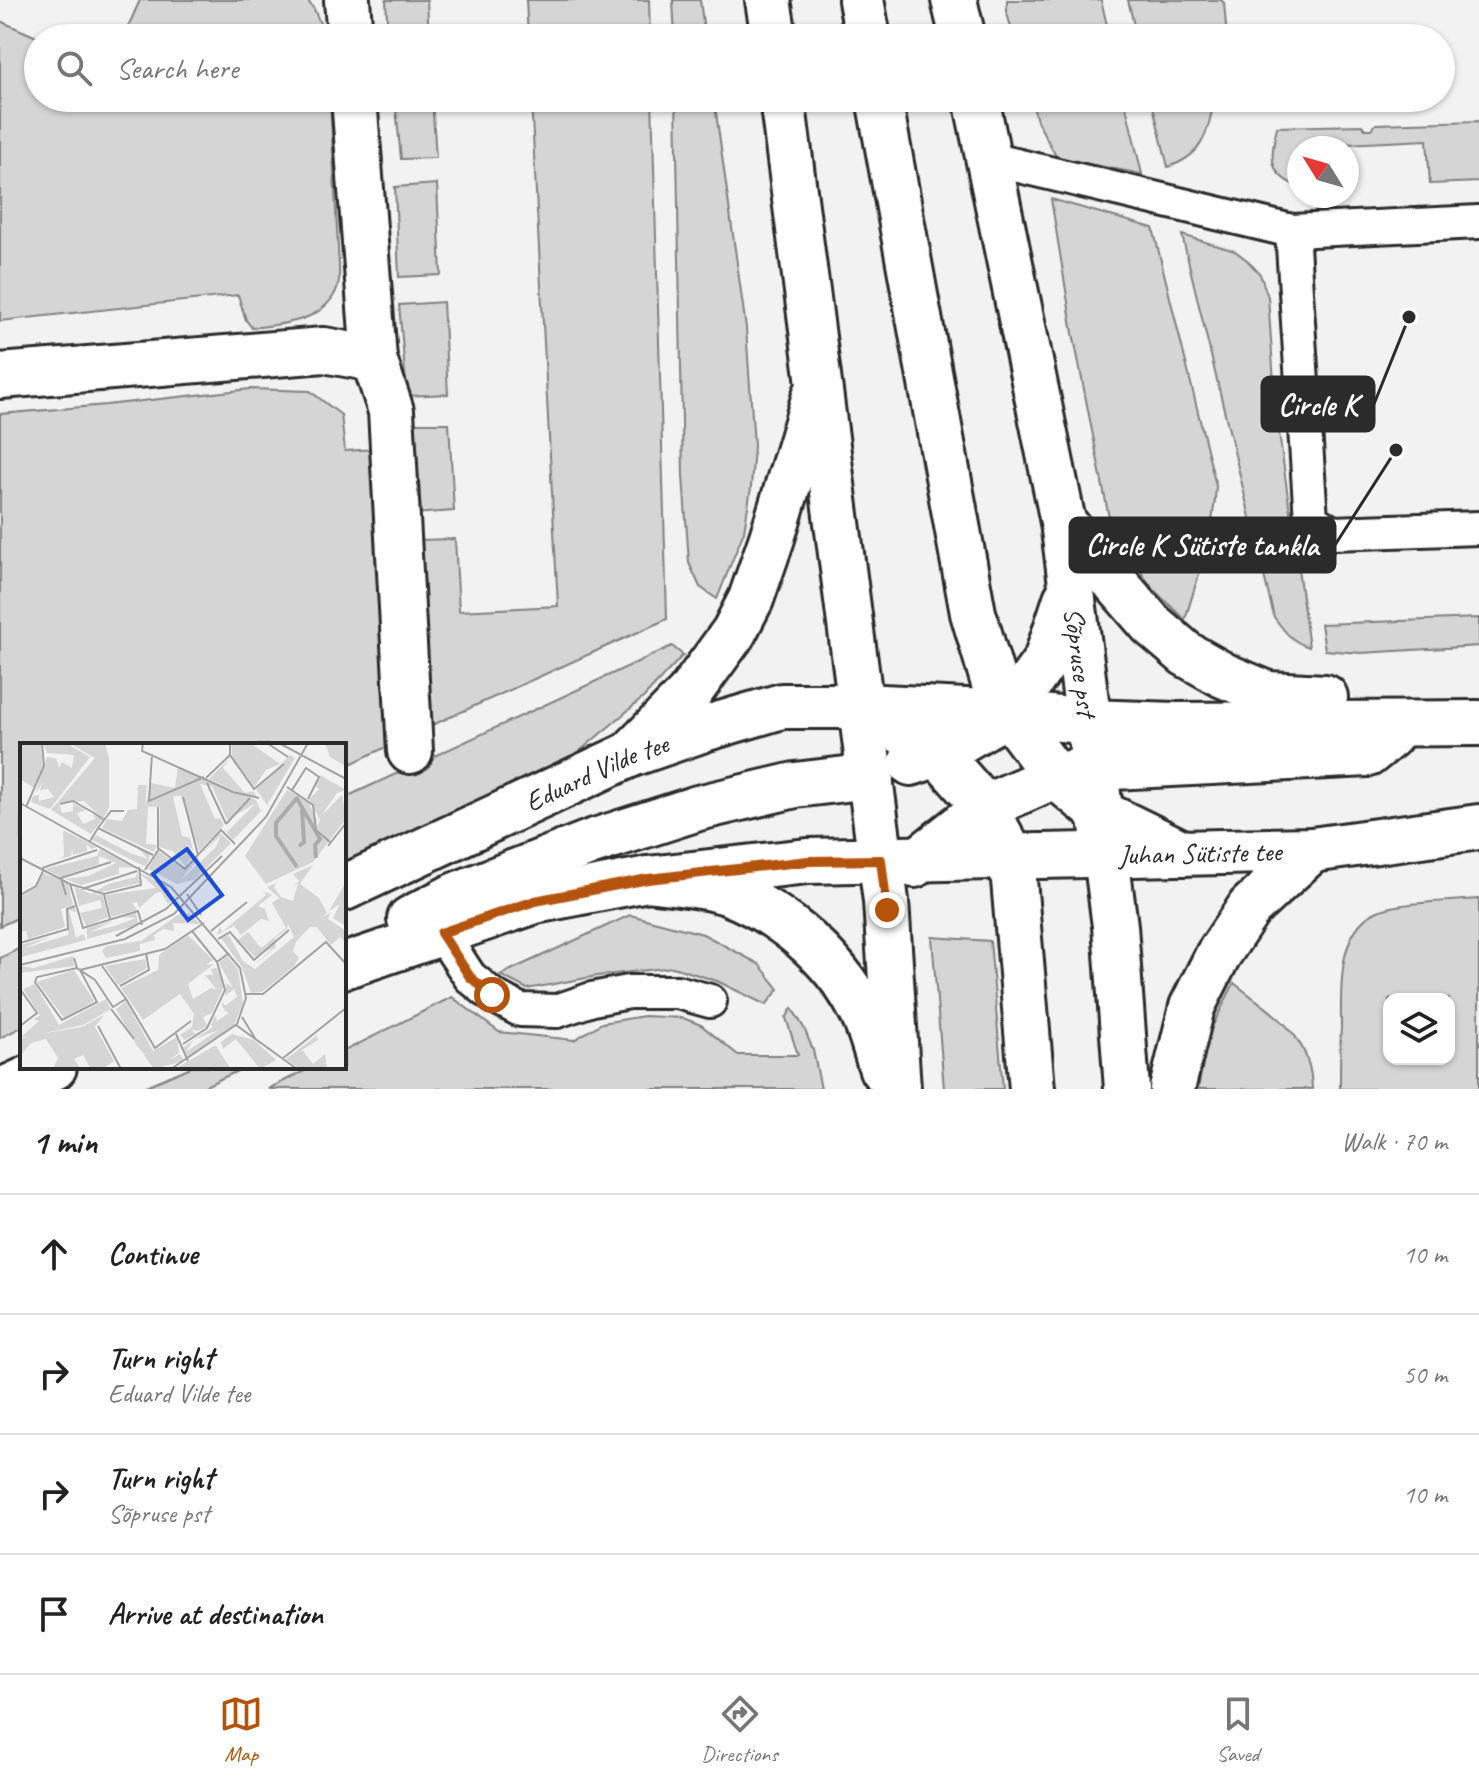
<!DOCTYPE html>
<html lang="en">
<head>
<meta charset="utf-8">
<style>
  :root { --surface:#fff; --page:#f2f2f2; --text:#222; --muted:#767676; --line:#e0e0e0; --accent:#b45309 }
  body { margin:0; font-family:Caveat,sans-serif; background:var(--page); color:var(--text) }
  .controls { position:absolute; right:24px; bottom:24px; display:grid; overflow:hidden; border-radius:16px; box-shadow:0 2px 6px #0004 }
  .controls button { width:72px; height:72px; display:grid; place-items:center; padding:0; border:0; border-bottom:2px solid var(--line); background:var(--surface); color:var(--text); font:40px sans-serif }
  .compass { position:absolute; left:1287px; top:136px; width:72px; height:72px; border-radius:50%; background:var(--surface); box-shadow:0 2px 6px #0004; rotate:307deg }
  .stop { position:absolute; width:24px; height:24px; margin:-18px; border:6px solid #b45309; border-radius:50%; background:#fff }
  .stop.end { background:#b45309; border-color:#fff; box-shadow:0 2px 8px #0008 }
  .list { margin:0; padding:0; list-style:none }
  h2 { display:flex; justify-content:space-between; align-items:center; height:104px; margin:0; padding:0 32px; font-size:34px }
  h2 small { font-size:26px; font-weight:400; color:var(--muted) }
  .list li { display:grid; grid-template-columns:52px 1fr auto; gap:24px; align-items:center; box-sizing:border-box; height:120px; padding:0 32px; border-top:2px solid var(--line) }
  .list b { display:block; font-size:30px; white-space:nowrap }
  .list p { margin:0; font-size:26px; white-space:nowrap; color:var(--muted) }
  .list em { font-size:26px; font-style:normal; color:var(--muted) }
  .icon { flex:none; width:44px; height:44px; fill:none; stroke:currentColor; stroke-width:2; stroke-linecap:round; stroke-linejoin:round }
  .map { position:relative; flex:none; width:1479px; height:1089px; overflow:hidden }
  .search { position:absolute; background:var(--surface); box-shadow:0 2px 6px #0004; left:24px; right:24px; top:24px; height:88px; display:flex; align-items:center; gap:20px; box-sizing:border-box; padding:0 28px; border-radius:44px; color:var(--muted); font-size:30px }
  .sheet { height:584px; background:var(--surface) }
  nav { display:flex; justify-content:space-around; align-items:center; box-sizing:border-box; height:112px; border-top:2px solid var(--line); background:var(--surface); font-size:22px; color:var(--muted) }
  nav a { display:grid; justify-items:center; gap:4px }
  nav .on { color:var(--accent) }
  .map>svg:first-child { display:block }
</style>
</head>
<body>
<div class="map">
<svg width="1479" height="1089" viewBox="0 0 1479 1089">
  <rect width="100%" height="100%" fill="#f2f2f2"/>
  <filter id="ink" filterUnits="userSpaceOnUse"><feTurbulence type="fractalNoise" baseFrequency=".0125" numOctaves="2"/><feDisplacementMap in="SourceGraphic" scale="16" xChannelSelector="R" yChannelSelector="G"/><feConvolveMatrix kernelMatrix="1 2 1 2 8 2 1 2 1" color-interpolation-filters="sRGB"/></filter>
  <g filter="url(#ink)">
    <!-- green -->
    <g fill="#d5d5d5" stroke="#808080" stroke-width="2" fill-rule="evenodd">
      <polygon points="140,0 307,0 314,9 326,38 123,38"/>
      <polygon points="386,0 427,0 429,38 388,38"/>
      <polygon points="526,0 649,0 650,38 528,38"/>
      <polygon points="673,0 700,0 705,38 675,38"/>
      <polygon points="1007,0 1101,0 1110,38 1014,38 1007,13"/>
      <polygon points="1128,0 1221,0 1224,3 1227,38 1137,38"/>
      <path d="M 0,21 L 39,38 L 38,38 L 38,98 L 330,98 L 339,267 C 339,273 340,280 338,286 C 326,322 283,324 252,328 L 246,320 L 238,295 L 0,321 Z"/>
      <polygon points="395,98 432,98 436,158 401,159"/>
      <polygon points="531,98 652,98 667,619 428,727 416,540 455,539 459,611 558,606"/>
      <polygon points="676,98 714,98 746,328 754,445 751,488 744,531 717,599 700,587 689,563 683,476"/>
      <polygon points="1031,98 1124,98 1142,174 1057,158 1037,121"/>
      <path d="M 1151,98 L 1215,98 C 1207,132 1205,155 1168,167 Z"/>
      <path d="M 1479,121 L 1479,182 L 1430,184 L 1427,140 L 1325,145 L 1324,148 L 1299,148 L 1299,187 C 1266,174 1271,156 1277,127 L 1362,125 L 1365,129 L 1372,129 L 1376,124 Z"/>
      <polygon points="437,184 441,275 399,277 395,187"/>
      <path d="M 1051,199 L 1153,228 L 1216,486 C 1214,531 1198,576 1185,620 L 1153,589 L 1128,554 L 1108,513 L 1073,333 Z"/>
      <path d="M 1182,235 L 1235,251 L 1247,260 L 1260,274 L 1268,297 L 1276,411 L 1309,647 C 1292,642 1284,631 1274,617 Z"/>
      <polygon points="443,302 448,394 407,396 399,305"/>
      <polygon points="250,389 310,391 341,415 345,451 376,449 397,742 344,767 344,745 22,745 22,916 0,926 0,414 106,405"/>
      <polygon points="408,423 449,423 454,511 413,514"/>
      <polygon points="1479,618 1479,646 1361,653 1325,650 1321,624"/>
      <polygon points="672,646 683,655 644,697 574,756 344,869 344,798"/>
      <path d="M 1479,899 L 1479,1089 L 1340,1089 C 1340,1068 1340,1047 1341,1027 C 1341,991 1337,932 1374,913 C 1394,902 1454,901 1479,899 ZM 1389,999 L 1449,999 L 1449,1059 L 1389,1059 Z"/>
      <polygon points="630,915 703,934 759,964 779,989 766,1005 717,981 673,967 597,976 527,989 500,975"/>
      <polygon points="932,937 990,941 1003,1089 944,1089"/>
      <polygon points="22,947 22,1027 0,1038 0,958"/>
      <path d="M 1234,983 C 1273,1014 1311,1033 1312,1089 L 1198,1089 L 1208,1035 Z"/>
      <polygon points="452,997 499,1032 574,1040 602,1023 644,1016 683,1018 701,1025 738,1055 798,1055 786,1018 792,1008 804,1028 813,1050 821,1089 268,1089 312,1067 344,1067 344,1051"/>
      <polygon points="191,1067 246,1067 199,1089 139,1089"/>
    </g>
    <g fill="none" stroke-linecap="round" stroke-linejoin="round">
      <!-- service casing -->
      <g stroke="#2b2b2b" stroke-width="38">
        <g id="service">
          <polyline points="990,159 1292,231 1479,222"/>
          <polyline points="1292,231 1311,519 1332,533 1479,528"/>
          <polyline points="441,933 470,977 492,995 520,1010 557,1011 592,999 629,992 677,992 710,1001"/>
        </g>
      </g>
      <!-- minor casing -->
      <g stroke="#2b2b2b" stroke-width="50">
        <g id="minor">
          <polyline points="347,0 350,38"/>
          <polyline points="374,359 391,411 410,751"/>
          <polyline points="0,376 324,350 374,359 354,98"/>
        </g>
      </g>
      <!-- tertiary casing -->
      <g stroke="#2b2b2b" stroke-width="50">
        <g id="tertiary">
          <polyline points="1063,522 1151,624 1186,654 1223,675 1268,694 1325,697"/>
          <polyline points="914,865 919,859 985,807 1055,776 1093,768 1368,754 1390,736"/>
          <path id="s1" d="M 344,888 L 629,755 L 707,728 L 782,706 L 861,706 L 1008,713 L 1087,722 L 1176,725 L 1479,723"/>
          <polyline points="410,919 456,895 592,842 698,808 795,785 871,776"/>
          <path id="s2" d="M 344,966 L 535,901 L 648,879 L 808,861 L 1312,850 L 1479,827"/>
          <polyline points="6,1089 54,1067"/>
          <polyline points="1172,1089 1192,1007 1218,955 1250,907 1312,850"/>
        </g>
      </g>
      <!-- secondary casing -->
      <g stroke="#2b2b2b" stroke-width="50">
        <g id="secondary">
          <polyline points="768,0 774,38"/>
          <polyline points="861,0 868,38"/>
          <polyline points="954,0 963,38"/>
          <polyline points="782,98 886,901 898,1089"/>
          <polyline points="879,98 973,613 995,687 1008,713 1055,776 1099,812 1183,853"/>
          <path id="s3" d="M 976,98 L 1063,522 L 1115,926 L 1127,1089"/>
          <polyline points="861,706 938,754 985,807 1012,857 1032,1089"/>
          <polyline points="629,755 688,695 734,632 751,599 772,538 815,396"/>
          <polyline points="911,763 938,754 1008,713 1046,660 1066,599"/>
          <path d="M 648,879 C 670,882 707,885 727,892 C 780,912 832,955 859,1006 C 870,1025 875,1049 882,1069"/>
        </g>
      </g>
      <!-- service -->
      <use href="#service" stroke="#fff" stroke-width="32"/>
      <!-- minor -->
      <use href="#minor" stroke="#fff" stroke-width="44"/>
      <!-- tertiary -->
      <use href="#tertiary" stroke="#fff" stroke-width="44"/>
      <!-- secondary -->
      <use href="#secondary" stroke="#fff" stroke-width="44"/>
    </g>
  </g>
  <g fill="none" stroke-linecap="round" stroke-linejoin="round" filter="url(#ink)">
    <!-- route -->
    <polyline stroke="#b45309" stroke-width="10" points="492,995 470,977 441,933 535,901 648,879 808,861 881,860 887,910"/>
  </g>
  <g text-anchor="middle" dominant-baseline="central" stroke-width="6" stroke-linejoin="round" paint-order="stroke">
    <!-- street labels -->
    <g font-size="28" fill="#2b2b2b" stroke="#fff">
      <text stroke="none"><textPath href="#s3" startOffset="574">Sõpruse pst</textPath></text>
      <text stroke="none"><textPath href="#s1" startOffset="278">Eduard Vilde tee</textPath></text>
      <text stroke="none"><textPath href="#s2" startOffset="870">Juhan Sütiste tee</textPath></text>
    </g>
  </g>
  <!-- overview -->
  <g transform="translate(20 743)">
    <rect width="326" height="326" fill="#f2f2f2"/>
    <path d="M 23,0 L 46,0 L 70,14 L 30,66 L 11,59 L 13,53 L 19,52 L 19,58 L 34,54 L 28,46 L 20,47 L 22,40 L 15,51 L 27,14 L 36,15 L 39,25 L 42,19 L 52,25 L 54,12 L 27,10 ZM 49,0 L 85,0 L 89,15 L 89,65 L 83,76 L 64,58 L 39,60 L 42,70 L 53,68 L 53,60 L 66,67 L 57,70 L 63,81 L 75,76 L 73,71 L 82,77 L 71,91 L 31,67 L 75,15 ZM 211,0 L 230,0 L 260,21 L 246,27 L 234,44 L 213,19 ZM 305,0 L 326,0 L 326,23 L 310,14 ZM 252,1 L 275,15 L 247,62 L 236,46 L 270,12 ZM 1,2 L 21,2 L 23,25 L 14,45 L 0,36 ZM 209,16 L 203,25 L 225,50 L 233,48 L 237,54 L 230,54 L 189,36 ZM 158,23 L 236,57 L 241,69 L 245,64 L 213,97 L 203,85 L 207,89 L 236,60 L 207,77 L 192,43 L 180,41 L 195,76 L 200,75 L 204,82 L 179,108 L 161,53 L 153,53 L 162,93 L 170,95 L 173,107 L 166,101 L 167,110 L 174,112 L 165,123 L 153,108 L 139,104 L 140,64 L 128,64 L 126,101 L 137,102 L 134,109 L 82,85 L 87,76 L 102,78 L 108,67 L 117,66 L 118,42 L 127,42 L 125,64 L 131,40 L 155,45 ZM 300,32 L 326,47 L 317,50 L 301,73 L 322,52 L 326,76 L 293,119 L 246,141 L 225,113 L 267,47 L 287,56 L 297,77 L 295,87 L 307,96 L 296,85 L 300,77 L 289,56 L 299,46 L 295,43 ZM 79,88 L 76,92 L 110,110 L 128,116 L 117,104 L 130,112 L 126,124 L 72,97 ZM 43,89 L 45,88 L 77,104 L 71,106 L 67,101 L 67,108 L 53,112 L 52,106 L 51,113 L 39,116 L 44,113 ZM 200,90 L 211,100 L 174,137 L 157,141 L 128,126 L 138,108 L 162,125 L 180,113 L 161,137 L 196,104 L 201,92 L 182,111 ZM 80,106 L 116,125 L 99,124 L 99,131 L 61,142 L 45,136 L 68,133 L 96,120 L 79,113 L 79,121 L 40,134 L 25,126 L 77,113 ZM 293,122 L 280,141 L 299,155 L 307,170 L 300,175 L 310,170 L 308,176 L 326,188 L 326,200 L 320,194 L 311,202 L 297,184 L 290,184 L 276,199 L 273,208 L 279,215 L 274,223 L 242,249 L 231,250 L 222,224 L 201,195 L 207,190 L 232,219 L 208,191 L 223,218 L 235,226 L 274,194 L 268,181 L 267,186 L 255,195 L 256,204 L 233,223 L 253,205 L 235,214 L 218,197 L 228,189 L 241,205 L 266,185 L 252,160 L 259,155 L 247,144 L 257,140 L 254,144 L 261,154 L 273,158 L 278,140 L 271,145 L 279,138 L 273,131 ZM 117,129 L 120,140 L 73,151 L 83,152 L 88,174 L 66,183 L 60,170 L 82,165 L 80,157 L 59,163 L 54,143 L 71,151 L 88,141 L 116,134 ZM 118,129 L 147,143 L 153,156 L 148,161 L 141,149 L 136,150 L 119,165 L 117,159 L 112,160 L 117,167 L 91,174 L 86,152 L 136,145 ZM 23,130 L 48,140 L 53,162 L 41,166 L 45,184 L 8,196 L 6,188 L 0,189 L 0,153 L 14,145 ZM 326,139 L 324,179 L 326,183 L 313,175 L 320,161 L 309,168 ZM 243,148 L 252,152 L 238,163 L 245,166 L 249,178 L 241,176 L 221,192 L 214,183 L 197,192 L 200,183 L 202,189 L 246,152 ZM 55,164 L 56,169 L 49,167 L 56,195 L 63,191 L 66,197 L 1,214 L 0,202 L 30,194 L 2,206 L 48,192 L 48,167 ZM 165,167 L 165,172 L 169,170 L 180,181 L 153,180 L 154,188 L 143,186 L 134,192 L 135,197 L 120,201 L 120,208 L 86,215 L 82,207 L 87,203 L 121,198 ZM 116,170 L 118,182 L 67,196 L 67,185 L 93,178 L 70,189 L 98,182 L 116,175 L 99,174 ZM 168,192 L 193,217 L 186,222 L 194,221 L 168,241 L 173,256 L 191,245 L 197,247 L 185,232 L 193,232 L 191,226 L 197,225 L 204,243 L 192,270 L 183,274 L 187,283 L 178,288 L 170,286 L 176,291 L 165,297 L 160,292 L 172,284 L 174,271 L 160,251 L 123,277 L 101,245 L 138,227 L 139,212 ZM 53,213 L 54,223 L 0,230 L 0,223 L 14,225 ZM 207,213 L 218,226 L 223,261 L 214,282 L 169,315 L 163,305 L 173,297 L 166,309 L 198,287 L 173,297 L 193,284 L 191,282 L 195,272 L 197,278 L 209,270 L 205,268 L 202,262 L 202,258 L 205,263 L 217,254 L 214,246 L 205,253 L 206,240 L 213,245 L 199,220 ZM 125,216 L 127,225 L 98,242 L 85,223 ZM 54,227 L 74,258 L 45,276 L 17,239 ZM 15,241 L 39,282 L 86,256 L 91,266 L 63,282 L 0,295 L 19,278 L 14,276 L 20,272 L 3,246 ZM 106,258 L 133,308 L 157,294 L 159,310 L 148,318 L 160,311 L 164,318 L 134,326 L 124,312 L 129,308 L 124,311 L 117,303 L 96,266 ZM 84,272 L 75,284 L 94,318 L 82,326 L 70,325 L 63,312 L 54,316 L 61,326 L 33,326 L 38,315 L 26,296 L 11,300 L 0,313 L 0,297 L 7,293 L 62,284 ZM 212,291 L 234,297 L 256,317 L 240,326 L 216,296 L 203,306 L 201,299 ZM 297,292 L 298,297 L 282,307 L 293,321 L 305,311 L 307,326 L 280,326 L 266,316 ZM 196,303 L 211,326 L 155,326 L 194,303 Z" fill="#d5d5d5"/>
    <path fill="none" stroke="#ababab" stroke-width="4" d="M 276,54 L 300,96 L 295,102 L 296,115M 277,55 L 256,80 L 256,93 L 277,124M 279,103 L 284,99 L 282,67"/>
    <path fill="none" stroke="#a2a2a2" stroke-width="2" d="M 123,0 L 122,8 L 213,49 L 239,55M 247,0 L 268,14M 259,0 L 326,36M 132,11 L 129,58 L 184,34M 210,12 L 234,46 L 264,21M 186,35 L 210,12 L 210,0M 187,40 L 206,81M 267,44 L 293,62 L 296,87 L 310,99M 272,47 L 286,25 L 299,34 L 288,56M 163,54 L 178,112M 0,60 L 151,144 L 220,225 L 226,255 L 217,281 L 151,326M 40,61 L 53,58 L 74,70 L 84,77 L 78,85M 6,64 L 24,23 L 22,0M 84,77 L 91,68 L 104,68M 206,81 L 230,55M 70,98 L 78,85 L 133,112M 308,103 L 326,80M 138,106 L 138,64M 0,115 L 50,141 L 63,185 L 118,168 L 122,182M 22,125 L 77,107M 125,127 L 139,106 L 165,126 L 201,87 L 215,101M 50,141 L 84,151 L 121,142 L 119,124M 62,146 L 117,128M 84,151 L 90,176M 167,151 L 181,172M 0,152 L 16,143 L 24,126M 46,152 L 41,135 L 91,119M 172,188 L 197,219M 191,188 L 227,159M 96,193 L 146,166 L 202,113M 198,196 L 210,189 L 234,217 L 269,187M 0,200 L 48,186 L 47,166 L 55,163M 54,215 L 57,225 L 75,237 L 93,264 L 106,256 L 135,305 L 171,278M 0,222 L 105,196 L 154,171 L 246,74 L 288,0M 82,223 L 106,256M 57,225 L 17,234 L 15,239 L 42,277 L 77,259 L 60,227 L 145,206 L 184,180M 100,243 L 129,227 L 126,210M 0,246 L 17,270 L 0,283M 226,251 L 243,251 L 306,199 L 326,221M 91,266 L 114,296M 222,274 L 235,295M 216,282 L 277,326M 78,283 L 101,326M 156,291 L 168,318M 163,301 L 187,285 L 205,247 L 197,219 L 209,210M 262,316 L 326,265"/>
    <path fill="#1d4ed8" fill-opacity="0.15" stroke="#1d4ed8" stroke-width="4" d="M 167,106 L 202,152 L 168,177 L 133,131 Z"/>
    <rect width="326" height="326" fill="none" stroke="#2b2b2b" stroke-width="4"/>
  </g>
  <!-- callouts -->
  <path fill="none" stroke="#2b2b2b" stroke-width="3" d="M1409 317L1374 404M1396 450L1335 545"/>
  <g fill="#2b2b2b" stroke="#fff" stroke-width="3">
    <circle cx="1409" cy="317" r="8"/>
    <circle cx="1396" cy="450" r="8"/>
  </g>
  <g fill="#2b2b2b" stroke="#2b2b2b" stroke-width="3">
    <rect x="1262" y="377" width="112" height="54" rx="8"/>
    <rect x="1070" y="518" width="265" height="54" rx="8"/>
  </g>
  <g font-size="30" text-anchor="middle" font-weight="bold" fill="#fff">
    <text x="1318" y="415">Circle K</text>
    <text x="1202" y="555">Circle K Sütiste tankla</text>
  </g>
</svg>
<div class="controls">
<button><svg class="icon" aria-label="layers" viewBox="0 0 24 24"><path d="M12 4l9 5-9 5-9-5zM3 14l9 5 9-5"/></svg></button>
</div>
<svg class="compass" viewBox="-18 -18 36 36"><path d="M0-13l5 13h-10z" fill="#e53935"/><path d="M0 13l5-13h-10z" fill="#767676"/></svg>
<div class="stop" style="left:492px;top:995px"></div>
<div class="stop end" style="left:887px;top:910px"></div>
<div class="search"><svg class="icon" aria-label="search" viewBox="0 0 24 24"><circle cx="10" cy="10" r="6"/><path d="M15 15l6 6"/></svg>Search here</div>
</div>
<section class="sheet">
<h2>1 min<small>Walk · 70 m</small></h2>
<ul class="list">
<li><svg class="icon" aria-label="ahead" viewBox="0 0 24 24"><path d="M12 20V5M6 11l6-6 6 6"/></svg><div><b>Continue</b></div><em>10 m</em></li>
<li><svg class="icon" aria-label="right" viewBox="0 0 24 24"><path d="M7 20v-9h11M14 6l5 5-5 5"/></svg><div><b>Turn right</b><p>Eduard Vilde tee</p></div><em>50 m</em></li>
<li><svg class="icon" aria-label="right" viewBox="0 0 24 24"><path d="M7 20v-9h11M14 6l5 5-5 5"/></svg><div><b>Turn right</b><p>Sõpruse pst</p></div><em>10 m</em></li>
<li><svg class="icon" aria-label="arrive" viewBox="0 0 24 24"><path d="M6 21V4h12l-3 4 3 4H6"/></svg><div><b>Arrive at destination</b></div></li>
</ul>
</section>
<nav>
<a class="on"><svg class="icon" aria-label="map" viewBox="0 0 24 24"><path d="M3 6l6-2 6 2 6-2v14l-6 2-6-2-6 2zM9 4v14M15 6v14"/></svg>Map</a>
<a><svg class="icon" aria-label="directions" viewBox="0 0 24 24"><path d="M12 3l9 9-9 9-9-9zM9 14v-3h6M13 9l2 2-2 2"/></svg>Directions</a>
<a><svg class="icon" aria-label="saved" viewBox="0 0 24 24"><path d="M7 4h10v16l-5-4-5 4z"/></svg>Saved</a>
</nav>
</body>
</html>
